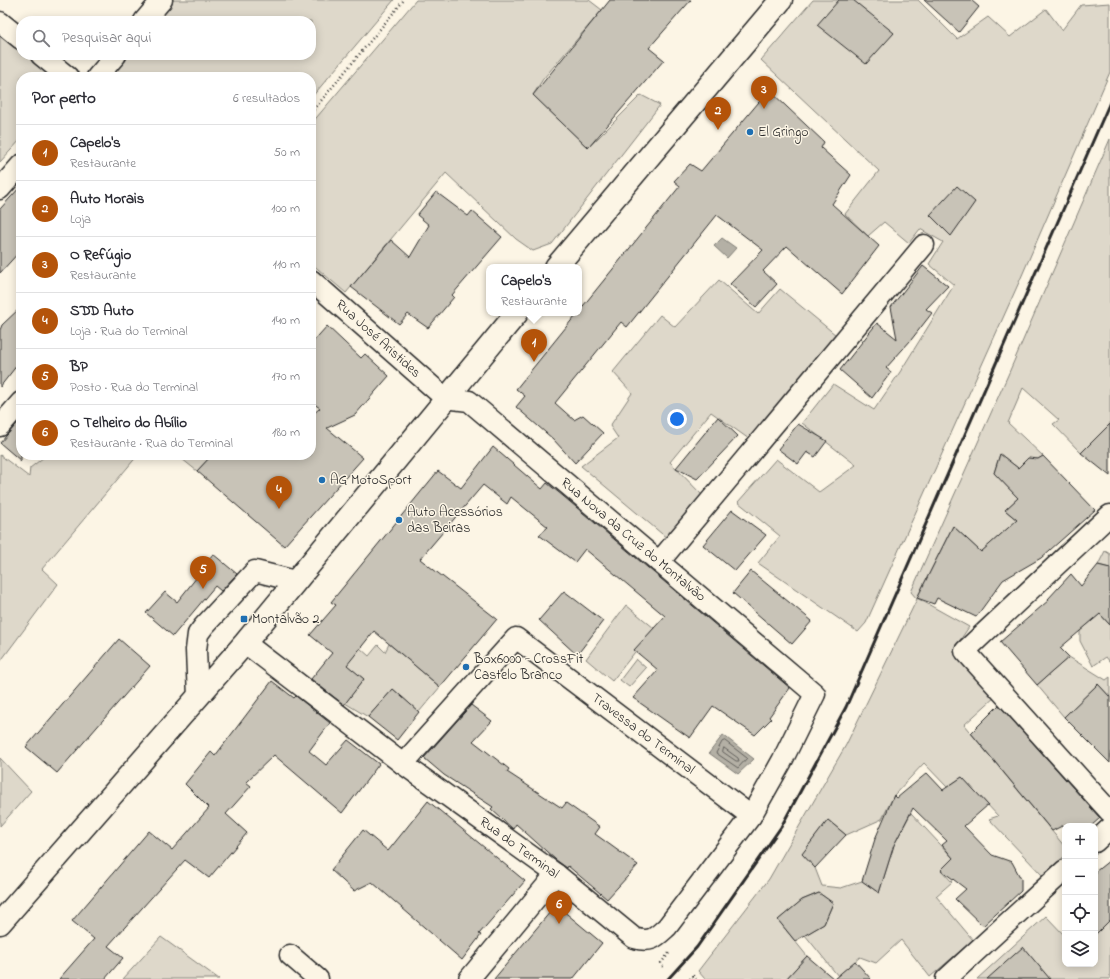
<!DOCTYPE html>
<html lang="pt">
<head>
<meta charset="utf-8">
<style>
  :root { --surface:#fff; --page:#f7f7f7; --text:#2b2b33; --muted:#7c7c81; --line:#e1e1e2; --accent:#b45309 }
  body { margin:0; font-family:"Indie Flower",sans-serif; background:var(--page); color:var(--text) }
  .controls { position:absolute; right:12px; bottom:12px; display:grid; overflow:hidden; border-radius:8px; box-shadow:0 2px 10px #0003 }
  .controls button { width:36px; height:36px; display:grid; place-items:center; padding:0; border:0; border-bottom:1px solid var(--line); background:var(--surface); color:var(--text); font:20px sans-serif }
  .you { position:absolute; left:677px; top:419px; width:14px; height:14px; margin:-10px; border:3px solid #fff; border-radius:50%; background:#1a73e8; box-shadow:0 0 0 6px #1a73e833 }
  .badge { display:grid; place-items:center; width:26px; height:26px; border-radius:50%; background:var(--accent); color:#fff; font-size:13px; font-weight:700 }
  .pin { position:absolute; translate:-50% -33px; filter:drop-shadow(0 1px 2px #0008) }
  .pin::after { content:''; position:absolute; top:21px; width:14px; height:12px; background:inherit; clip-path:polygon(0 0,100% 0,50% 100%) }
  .popup { position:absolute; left:486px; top:264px; width:96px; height:52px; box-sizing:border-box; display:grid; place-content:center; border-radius:8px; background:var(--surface); filter:drop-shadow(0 1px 3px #0005); font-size:13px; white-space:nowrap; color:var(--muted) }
  .popup b { font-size:15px; color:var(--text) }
  .popup::after { content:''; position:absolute; left:50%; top:100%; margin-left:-8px; border:8px solid transparent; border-top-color:var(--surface) }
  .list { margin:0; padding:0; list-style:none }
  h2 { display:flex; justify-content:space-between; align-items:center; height:52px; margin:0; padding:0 16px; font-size:17px }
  h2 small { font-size:13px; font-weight:400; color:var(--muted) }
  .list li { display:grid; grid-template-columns:26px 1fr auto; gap:12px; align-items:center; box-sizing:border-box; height:56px; padding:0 16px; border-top:1px solid var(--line) }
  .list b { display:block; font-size:15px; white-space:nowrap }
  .list p { margin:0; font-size:13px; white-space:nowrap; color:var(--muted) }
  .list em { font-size:13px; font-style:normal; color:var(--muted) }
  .icon { flex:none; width:22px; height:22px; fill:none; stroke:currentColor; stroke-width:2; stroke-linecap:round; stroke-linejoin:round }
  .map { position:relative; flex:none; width:1110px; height:979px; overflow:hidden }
  .search { position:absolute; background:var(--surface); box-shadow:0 2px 10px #0003; left:16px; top:16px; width:300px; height:44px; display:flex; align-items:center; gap:10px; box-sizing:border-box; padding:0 14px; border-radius:16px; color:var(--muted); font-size:15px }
  .panel { position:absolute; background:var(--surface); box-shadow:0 2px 10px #0003; left:16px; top:72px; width:300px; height:388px; border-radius:16px }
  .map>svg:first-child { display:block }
</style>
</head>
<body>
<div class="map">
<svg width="1110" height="979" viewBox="0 0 1110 979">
  <rect width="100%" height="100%" fill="#fcf5e5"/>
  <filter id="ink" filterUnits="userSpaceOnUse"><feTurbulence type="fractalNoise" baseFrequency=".025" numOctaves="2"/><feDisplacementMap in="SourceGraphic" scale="8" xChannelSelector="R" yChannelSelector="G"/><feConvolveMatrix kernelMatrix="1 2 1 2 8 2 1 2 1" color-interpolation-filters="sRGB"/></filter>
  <g filter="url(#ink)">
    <!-- green -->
    <g fill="#ded8ca" stroke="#84827a">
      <polygon points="173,0 394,0 311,98 311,77 108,77 126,55 311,55 311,21 155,21"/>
      <polygon points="416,0 589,0 602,10 543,79 533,95 588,148 641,95 660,105 552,244 533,251 516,239 446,173 346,293 311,263 311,124"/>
      <polygon points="813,0 918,0 957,39 988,17 1010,37 1046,9 1062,30 1081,5 1110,3 1110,72 1020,280 866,623 858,632 758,563 780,536 738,502 776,459 819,492 856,465 802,423 833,384 874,410 900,372 954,285 929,264 943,242 920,229 909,243 884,222 868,236 845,214 879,171 761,60"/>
      <polygon points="0,32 21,50 21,55 27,55 53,77 21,77 21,139 0,162"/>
      <polygon points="1110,139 1110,431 1107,428 1081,453 1053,424 1059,420 1023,388 1008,423 1043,456 1038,459 1028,458 1018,468 1000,454 994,473 1018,498 1005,510 1051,549 1007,529 981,552 953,526 917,598 969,627 956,646 964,661 996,696 964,725 1065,847 1065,856 1042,875 989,819 998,816 962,777 947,787 924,763 894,795 882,819 846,835 828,820 803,854 815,868 822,886 841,888 862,881 879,893 894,845 911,813 953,858 941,870 952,882 936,896 973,940 930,977 901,940 876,963 860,957 838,976 805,935 824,924 833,903 819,893 802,900 778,920 807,956 786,979 705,979 698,971 769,879 846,745 917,599 911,592 1008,375"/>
      <polygon points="719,280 758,314 780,289 836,335 749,439 711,412 670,462 703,496 668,539 581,466 618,438 610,426 632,393 613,372 660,315 675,327"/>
      <polygon points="0,455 29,477 30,468 44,457 43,455 138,455 42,569 58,584 0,662"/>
      <polygon points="177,455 212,455 197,471"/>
      <polygon points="1105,551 1110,554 1110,568 1098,565"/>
      <polygon points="626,605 654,628 612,681 586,659"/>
      <polygon points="1100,614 1110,625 1110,662 1106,657 1093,666 1080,641 1080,631"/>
      <polygon points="389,644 440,687 419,712 393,689 368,717 345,703 364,679 339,659 360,648 369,656 378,645 385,652"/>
      <polygon points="1069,657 1106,680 1110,677 1110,697 1098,684 1064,717 1037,685"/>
      <polygon points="636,659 646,668 629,687 620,680"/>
      <polygon points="0,758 31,791 0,826"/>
      <polygon points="1046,916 1065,936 1065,964 1095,964 1095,935 1110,920 1110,979 977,979"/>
      <polygon points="161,937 219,979 123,979"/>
    </g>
    <!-- water -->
    <g fill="#b4b0a5" stroke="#7d7b74">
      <polygon points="722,238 736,248 727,258 714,246"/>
      <polygon points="723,735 754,759 738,774 709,753"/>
    </g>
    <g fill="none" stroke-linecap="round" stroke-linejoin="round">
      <!-- shore -->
      <g stroke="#62605c" stroke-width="1">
        <polygon points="725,741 747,758 738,768 716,753 722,742"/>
        <polygon points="724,748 738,758 739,761 736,761 723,752"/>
      </g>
    </g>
    <!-- building -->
    <g fill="#c8c3b7" stroke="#2b2b2b">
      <polygon points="610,0 691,0 649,48 664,60 588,148 533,95"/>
      <polygon points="839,0 853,0 894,33 866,64 817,25"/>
      <polygon points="924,0 971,0 979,7 959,32"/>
      <polygon points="769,90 824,142 821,148 851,175 832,204 879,246 842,294 787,246 763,271 777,284 756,307 730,284 763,250 717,215 627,327 621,322 555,403 574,420 583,415 603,433 575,463 553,439 516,407 525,396 516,389 680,186 674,181 690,164 701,171"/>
      <polygon points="21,186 21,250 0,273 0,209"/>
      <polygon points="957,186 975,202 951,236 930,215"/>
      <polygon points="436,192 468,216 472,211 502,237 452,295 454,297 428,328 408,314 399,324 351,287 391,240 410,257 429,225 417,215"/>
      <polygon points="923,266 948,286 926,309 932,313 911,340 886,368 891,372 872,398 840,370 877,323 897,339 891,307"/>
      <polygon points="21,307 21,360 0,387 0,330 2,325"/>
      <polygon points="327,326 361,358 365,354 389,376 355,415 327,428 363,458 284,546 197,471 212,455 311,455 311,416 320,408 311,402 311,344"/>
      <polygon points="718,417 738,436 697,479 676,468"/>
      <polygon points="21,419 21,461 0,443"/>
      <polygon points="798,424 827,441 815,457 807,452 798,464 778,449"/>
      <polygon points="1110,424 1110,476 1081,453"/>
      <polygon points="493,447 542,489 547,483 563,496 790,688 769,717 771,719 755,735 713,706 690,738 633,698 658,670 634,650 665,616 585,549 575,562 539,535 548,527 511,497 507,504 483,485 420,559 497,619 440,687 374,631 347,665 364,679 344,705 311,679 332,653 310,635 336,605 331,602 438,471 461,488"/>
      <polygon points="1000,454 1018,468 1028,458 1038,459 1043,456 1095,510 1041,558 1003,580 976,617 937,598 934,604 917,598 953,526 981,552 1017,520 1005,510 1018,498 994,473"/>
      <polygon points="732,510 766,535 735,571 703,545"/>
      <polygon points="213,554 237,574 221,591 215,586 173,636 146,613 165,592 177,602 201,572 199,571"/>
      <polygon points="1098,565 1110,568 1110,625 1100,614 1060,648 1069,657 1037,685 1000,642 1049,600 1048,599 1071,574 1081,586"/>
      <polygon points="751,571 812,621 792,644 733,593"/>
      <polygon points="564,591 603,621 577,655 539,620"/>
      <polygon points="119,639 150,666 57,773 26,747"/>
      <polygon points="272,681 294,698 296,696 330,723 309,751 326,765 348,740 379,764 342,813 274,755 246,782 251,786 226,814 247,833 209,878 185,860 108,946 123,958 105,979 59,979 94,939 72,921 149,831 172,850 209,808 185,784 211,752 215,756"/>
      <polygon points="1098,684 1110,697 1110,763 1064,717"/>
      <polygon points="393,689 419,712 397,740 368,717"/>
      <polygon points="471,705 492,721 473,741 509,769 507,772 562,808 566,803 600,827 595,834 638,865 607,899 568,866 567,868 556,860 516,824 513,829 491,809 493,807 444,775 424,758"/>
      <polygon points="999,705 1100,818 1091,826 1062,826 1052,831 971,733"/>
      <polygon points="927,773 943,790 962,777 988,805 964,826 992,855 1012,862 1021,879 1021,891 983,926 955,899 966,889 941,870 953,858 942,845 947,841 913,808 894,845 879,893 862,881 875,839 894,795 897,798"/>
      <polygon points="428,801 525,881 479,934 481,935 462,960 372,882 354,891 331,870 363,830 388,851"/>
      <polygon points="828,820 846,835 815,868 802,854"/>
      <polygon points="1110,860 1110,920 1095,935 1095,872"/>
      <polygon points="819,893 833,903 824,924 795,941 778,920 802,900"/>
      <polygon points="556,905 602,943 573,979 494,979"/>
      <polygon points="1023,947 1050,979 987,979"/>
      <polygon points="807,956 834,979 855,961 871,979 786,979"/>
    </g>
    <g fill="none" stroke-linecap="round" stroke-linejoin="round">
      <!-- minor casing -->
      <g stroke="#2b2b2b" stroke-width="23">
        <g id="minor">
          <polyline points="144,21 162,0"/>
          <polyline points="0,22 21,39"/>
          <polyline points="41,55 68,77"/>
          <polyline points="97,77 116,55"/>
          <polyline points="0,189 21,165"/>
          <polyline points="0,426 21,402"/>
          <polyline points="1110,515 965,651 1110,812"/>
          <polyline points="659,562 924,245"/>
          <path d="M 245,643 L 403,764 L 556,874 L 634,938 C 651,943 655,938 667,927 L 751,816 L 782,761 L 815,694 L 469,401 L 445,398 L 311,280"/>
          <polyline points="198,697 196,650 198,634 204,626 255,571 295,581"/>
          <polyline points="403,764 516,638 751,816"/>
          <polyline points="1095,842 1110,828"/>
          <polyline points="290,955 318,979"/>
          <polyline points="469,979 556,874"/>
          <polyline points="946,979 1065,870"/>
        </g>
      </g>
      <!-- major casing -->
      <g stroke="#2b2b2b" stroke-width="25">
        <g id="major">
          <polyline points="556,267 781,0"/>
          <polyline points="0,923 245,643 517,313"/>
        </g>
      </g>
      <!-- path -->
      <g stroke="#2b2b2b" stroke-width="2.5" stroke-dasharray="1 3" stroke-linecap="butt">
        <polyline points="311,113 404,0"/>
        <polyline points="663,967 661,963 670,952"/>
        <polyline points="690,979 693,976 696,979"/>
      </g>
      <!-- minor -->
      <use href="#minor" stroke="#fcf5e5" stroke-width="20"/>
      <!-- major -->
      <use href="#major" stroke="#fcf5e5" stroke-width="22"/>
      <!-- rail -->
      <polyline stroke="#2b2b2b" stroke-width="3" points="668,979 697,947 781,827 846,707 1110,102"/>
    </g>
  </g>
  <!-- markers -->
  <g fill="#1f6fb2" stroke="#fcf5e5" stroke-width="1.5">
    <circle cx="750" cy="132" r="4"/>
    <circle cx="322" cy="480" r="4"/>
    <circle cx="399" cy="520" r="4"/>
    <rect x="240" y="615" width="8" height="8" rx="2"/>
    <circle cx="466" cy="667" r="4"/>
  </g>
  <g text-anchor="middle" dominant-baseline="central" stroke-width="3" stroke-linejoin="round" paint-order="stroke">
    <!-- poi labels -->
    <g font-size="14" fill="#2b2b2b" stroke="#fcf5e5" text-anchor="start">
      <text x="758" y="132">El Gringo</text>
      <text x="330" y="480">AG MotoSport</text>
      <text x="407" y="512">Auto Acessórios<tspan x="407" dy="16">das Beiras</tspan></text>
      <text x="252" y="619">Montalvão 2</text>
      <text x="474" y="659">Box6000 - CrossFit<tspan x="474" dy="16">Castelo Branco</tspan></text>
    </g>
    <!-- street labels -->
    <g font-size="14" fill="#2b2b2b" stroke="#fcf5e5">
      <text transform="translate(378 339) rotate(42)">Rua José Aristides</text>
      <text transform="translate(633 540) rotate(40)">Rua Nova da Cruz do Montalvão</text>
      <text transform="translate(643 734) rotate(37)">Travessa do Terminal</text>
      <text transform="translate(519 848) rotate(36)">Rua do Terminal</text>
    </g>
  </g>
</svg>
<div class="controls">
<button>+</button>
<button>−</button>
<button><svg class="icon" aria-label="locate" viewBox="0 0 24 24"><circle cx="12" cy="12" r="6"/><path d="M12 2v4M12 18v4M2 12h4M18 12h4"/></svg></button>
<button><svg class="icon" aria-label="layers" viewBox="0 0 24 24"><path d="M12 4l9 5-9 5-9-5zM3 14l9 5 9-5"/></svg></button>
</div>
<div class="you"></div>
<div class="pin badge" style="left:534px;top:362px">1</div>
<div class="popup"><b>Capelo's</b>Restaurante</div>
<div class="pin badge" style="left:718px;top:130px">2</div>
<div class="pin badge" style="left:764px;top:109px">3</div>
<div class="pin badge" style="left:279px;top:509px">4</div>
<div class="pin badge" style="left:203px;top:589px">5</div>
<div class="pin badge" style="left:559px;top:924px">6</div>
<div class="search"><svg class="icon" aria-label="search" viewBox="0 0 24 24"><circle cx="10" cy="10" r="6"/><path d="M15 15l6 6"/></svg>Pesquisar aqui</div>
<section class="panel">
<h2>Por perto<small>6 resultados</small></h2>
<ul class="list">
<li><span class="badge">1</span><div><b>Capelo's</b><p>Restaurante</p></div><em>50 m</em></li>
<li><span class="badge">2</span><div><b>Auto Morais</b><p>Loja</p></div><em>100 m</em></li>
<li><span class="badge">3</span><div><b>O Refúgio</b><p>Restaurante</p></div><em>110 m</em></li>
<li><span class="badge">4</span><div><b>SDD Auto</b><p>Loja · Rua do Terminal</p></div><em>140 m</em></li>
<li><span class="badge">5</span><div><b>BP</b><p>Posto · Rua do Terminal</p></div><em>170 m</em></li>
<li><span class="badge">6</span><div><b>O Telheiro do Abílio</b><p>Restaurante · Rua do Terminal</p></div><em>180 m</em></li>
</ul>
</section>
</div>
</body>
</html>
